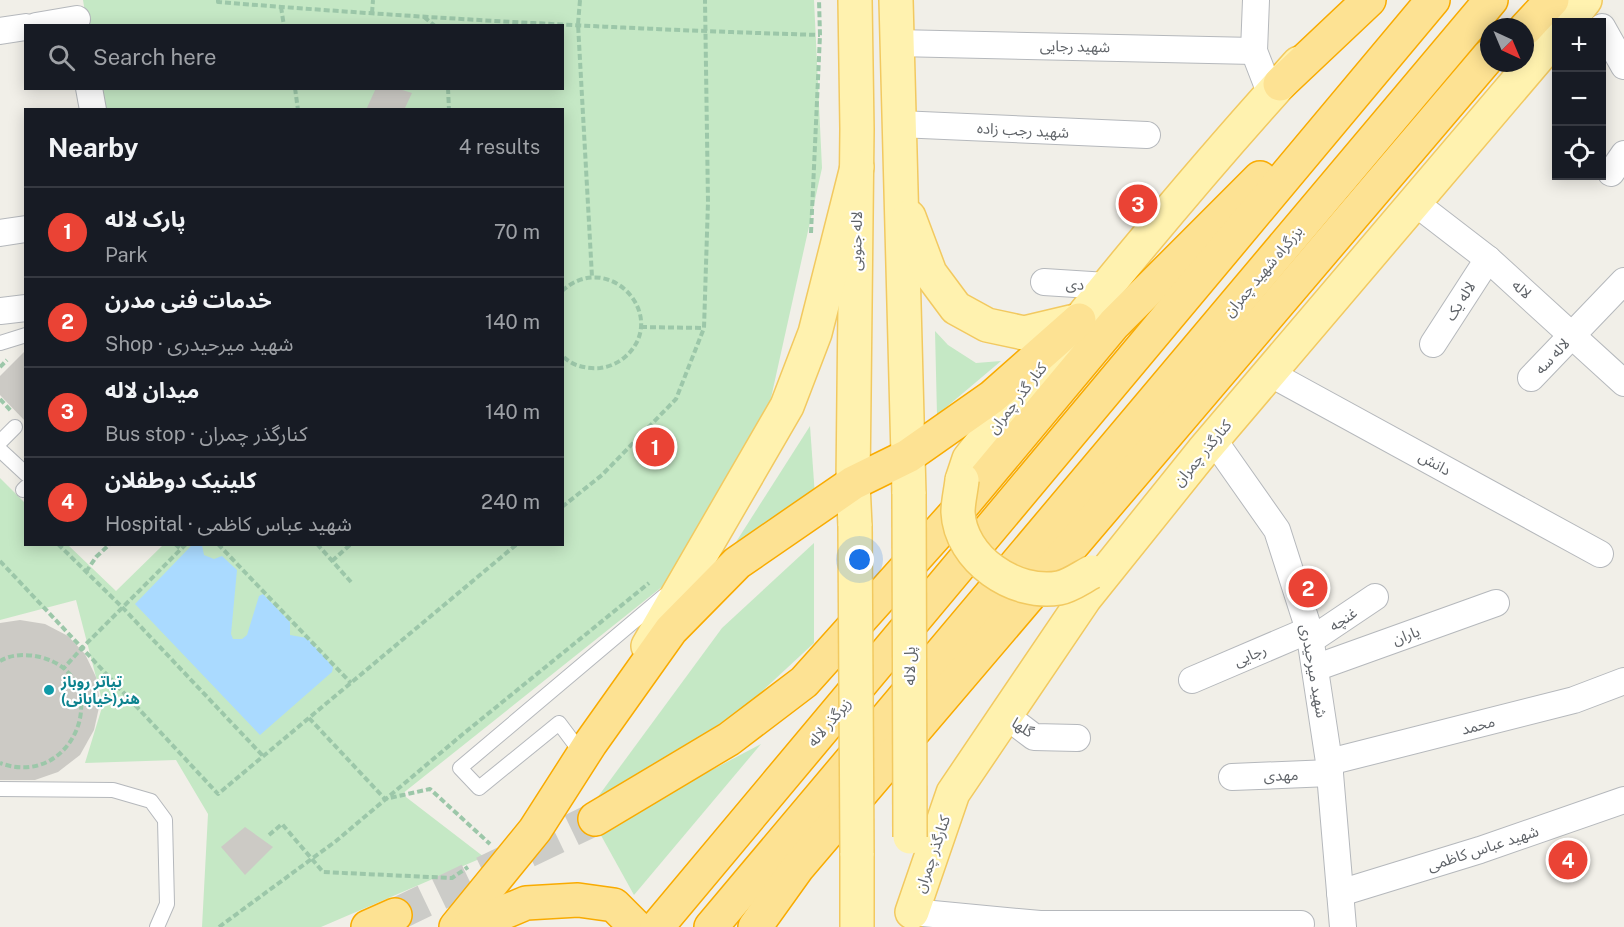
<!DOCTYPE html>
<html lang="en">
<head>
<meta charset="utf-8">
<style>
  :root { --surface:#171b24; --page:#242831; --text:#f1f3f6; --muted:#9ea1a6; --line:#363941; --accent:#ea4335 }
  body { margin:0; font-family:"Public Sans","Noto Sans Arabic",sans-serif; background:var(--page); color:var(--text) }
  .controls { position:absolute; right:18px; top:18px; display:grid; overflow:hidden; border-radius:0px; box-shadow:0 3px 15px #0003 }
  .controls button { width:54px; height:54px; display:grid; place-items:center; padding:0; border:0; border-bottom:2px solid var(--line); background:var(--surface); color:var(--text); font:30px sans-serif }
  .compass { position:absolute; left:1480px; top:18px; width:54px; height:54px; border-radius:50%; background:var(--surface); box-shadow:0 3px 15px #0003; rotate:136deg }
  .you { position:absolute; left:860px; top:560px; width:21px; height:21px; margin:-15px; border:4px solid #fff; border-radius:50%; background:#1a73e8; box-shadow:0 0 0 9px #1a73e833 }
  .badge { display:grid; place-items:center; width:39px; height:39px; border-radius:50%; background:var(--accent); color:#fff; font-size:20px; font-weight:700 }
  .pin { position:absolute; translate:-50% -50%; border:3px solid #fff; box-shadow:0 2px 6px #0006 }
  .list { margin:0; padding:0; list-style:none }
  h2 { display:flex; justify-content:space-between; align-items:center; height:78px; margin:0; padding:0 24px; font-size:26px }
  h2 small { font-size:20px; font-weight:400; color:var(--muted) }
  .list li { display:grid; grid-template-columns:39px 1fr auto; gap:18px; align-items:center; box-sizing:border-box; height:90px; padding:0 24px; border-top:2px solid var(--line) }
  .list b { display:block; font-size:22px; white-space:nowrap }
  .list p { margin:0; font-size:20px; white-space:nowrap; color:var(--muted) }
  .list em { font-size:20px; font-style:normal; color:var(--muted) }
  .icon { flex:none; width:33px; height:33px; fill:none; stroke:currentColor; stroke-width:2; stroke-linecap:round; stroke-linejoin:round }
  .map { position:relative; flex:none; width:1624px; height:927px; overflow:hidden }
  .search { position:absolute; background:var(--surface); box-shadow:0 3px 15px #0003; left:24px; top:24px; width:540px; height:66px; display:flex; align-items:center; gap:15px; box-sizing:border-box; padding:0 21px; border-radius:0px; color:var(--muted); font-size:22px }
  .panel { position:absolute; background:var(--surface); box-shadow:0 3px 15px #0003; left:24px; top:108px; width:540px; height:438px; border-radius:0px }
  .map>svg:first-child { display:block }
</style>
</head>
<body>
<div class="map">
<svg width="1624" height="927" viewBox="0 0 1624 927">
  <rect width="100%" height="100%" fill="#f1efe8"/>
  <!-- green -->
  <g fill="#c5e8c5">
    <polygon points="83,0 814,0 822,168 767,416 663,586 402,794 484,857 321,927 202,927 208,814 176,760 85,763 103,704 76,600 0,620 0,478 25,503 26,544 68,545 116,591 163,545 562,544 562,110 101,110 97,89 562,88 562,26 87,25"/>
    <polygon points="935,331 948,345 976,363 1001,361 937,415"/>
    <polygon points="810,426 815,496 736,542"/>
    <polygon points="814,543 814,643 744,708 670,756 597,798 722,628"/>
    <polygon points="761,744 634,895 598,830"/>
  </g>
  <!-- water -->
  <polygon fill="#aadaff" points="192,545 202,545 204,555 214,559 222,556 237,570 231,634 233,639 242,639 247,635 259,596 263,594 290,622 290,635 307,638 333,667 332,672 260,735 135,604"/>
  <!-- building -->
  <g fill="#cccac5">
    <polygon points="376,88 396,88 412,93 404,110 366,110"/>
    <polygon points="26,350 26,422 0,395 0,376"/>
    <polygon points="20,620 45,624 68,636 85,654 96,677 100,703 94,730 80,755 58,772 35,780 0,780 0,623"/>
    <polygon points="245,827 273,847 245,875 221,847"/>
  </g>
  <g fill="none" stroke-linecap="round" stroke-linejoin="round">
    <!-- highway-tunnel -->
    <polyline stroke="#ccccc8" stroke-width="33" stroke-dasharray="33 16" stroke-linecap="butt" points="395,915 595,819"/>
    <!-- lane casing -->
    <g stroke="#b5b8bc" stroke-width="16">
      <g id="lane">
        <polyline points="0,343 26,335"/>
        <polyline points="0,442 15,427"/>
        <polyline points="0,450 26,474"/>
        <polyline points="23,490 26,487"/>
        <polyline points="583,755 559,723 479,788 460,768 664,596"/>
        <polyline points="0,789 113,790 151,801 165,820 167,904 157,927"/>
      </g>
    </g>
    <!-- street casing -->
    <g stroke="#b5b8bc" stroke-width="28">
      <g id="street">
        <polyline points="1256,0 1254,51 1271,95"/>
        <polyline points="36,26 77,19"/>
        <polyline points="1602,27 1624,66"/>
        <polyline points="0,31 26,27"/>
        <polyline points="896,43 1254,51"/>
        <polyline points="89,88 93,110"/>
        <polyline points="899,124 1147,135"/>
        <polyline points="1611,173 1624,154"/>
        <polyline points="1414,202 1488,259 1624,383"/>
        <polyline points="0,233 26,229"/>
        <polyline points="1044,282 1107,286"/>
        <polyline points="0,311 26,308"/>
        <polyline points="1433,344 1488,259"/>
        <polyline points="1269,373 1600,554"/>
        <polyline points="1531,378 1624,281"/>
        <polyline points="1213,439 1277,530 1309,630 1329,762 1343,927"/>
        <polyline points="1311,640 1375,597"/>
        <polyline points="1315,668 1496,603"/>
        <polyline points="1192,680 1309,630"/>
        <polyline points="1005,715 1034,737 1077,738"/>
        <polyline points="1329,762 1574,700 1624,681"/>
        <polyline points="1232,777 1330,773"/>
        <polyline points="1340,893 1480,850 1624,800"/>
        <polyline points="912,912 1040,924 1301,924"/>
      </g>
    </g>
    <!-- primary casing -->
    <g stroke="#f2c960" stroke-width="36">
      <g id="primary">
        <polyline points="855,0 857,129 853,483 855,526"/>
        <polyline points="896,0 909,494"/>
        <polyline points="1568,22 1585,0"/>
        <polyline points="909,217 930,273 956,308 987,325 1024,333 1079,320"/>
        <path d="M 962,480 L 969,459 C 1075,324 1183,190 1299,63"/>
        <polyline points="648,646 787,406 815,333 857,167"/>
        <polyline points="912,912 953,793 1085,598 1203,451 1556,36"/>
        <polyline points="857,927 857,853"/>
      </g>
    </g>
    <!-- highway casing -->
    <g stroke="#f9ab00" stroke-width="36">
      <g id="highway">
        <polyline points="1525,29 1552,0"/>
        <polyline points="1280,84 1369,0"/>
        <polyline points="595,819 729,739 804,682 961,507 1114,324 1260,178"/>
        <polyline points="368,927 395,915"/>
        <polyline points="456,927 535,830 590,744 671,630 737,563 853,483 908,456 992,397 1079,320"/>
        <polyline points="469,927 526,903 578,900 614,905 636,927"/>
        <polyline points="657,927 1433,0"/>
        <polyline points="711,927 1491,0"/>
        <polyline points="755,927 798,867 1489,56"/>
      </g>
    </g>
    <!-- path -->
    <g stroke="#9cc7a9" stroke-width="4" stroke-dasharray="6 3" stroke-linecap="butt">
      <path d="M 218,0 L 218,2 C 418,18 619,29 820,35"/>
      <polyline points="580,0 578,24 592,277"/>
      <polyline points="281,7 284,26"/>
      <polyline points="372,13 373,0"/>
      <polyline points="424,17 435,26"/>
      <polyline points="295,88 298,110"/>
      <polyline points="448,88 449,110"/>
      <polyline points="811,233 820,35 819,0"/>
      <path d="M 562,291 C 609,248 671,317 625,357 C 618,363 609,367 600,368 C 587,369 571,366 562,355"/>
      <polyline points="641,327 704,328"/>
      <polyline points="0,367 7,360"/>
      <polyline points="0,399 12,412"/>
      <polyline points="562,507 602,475 676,399 704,328 708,202 705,0"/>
      <polyline points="58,544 123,608 263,756"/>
      <polyline points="175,544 181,549"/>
      <polyline points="186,544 82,648 218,794 517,544"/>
      <polyline points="218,544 351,683"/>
      <polyline points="317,544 351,582"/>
      <polyline points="0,561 82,648 63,669"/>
      <polyline points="332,561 351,544"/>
      <polyline points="86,572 96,557 110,544"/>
      <path d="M 0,661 C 11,654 27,654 40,657 C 117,676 76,791 0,763"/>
      <polyline points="309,718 385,799 430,789 490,844"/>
      <polyline points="269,835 282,824 323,872 452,878 468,867"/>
      <polyline points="219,927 336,841 463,734 649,583"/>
    </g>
    <!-- lane -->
    <use href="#lane" stroke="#fff" stroke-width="14"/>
    <!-- street -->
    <use href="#street" stroke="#fff" stroke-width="26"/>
    <!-- primary -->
    <use href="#primary" stroke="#fff2af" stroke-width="33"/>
    <!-- highway -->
    <use href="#highway" stroke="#fde293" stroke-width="33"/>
    <!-- primary-bridge casing -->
    <g stroke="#f2c960" stroke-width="36" stroke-linecap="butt">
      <g id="primary-bridge">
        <path d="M 962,480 C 961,490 958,502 958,512 C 960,559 1015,596 1059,588 C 1070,586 1082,577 1092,572"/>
        <polyline points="909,494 910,837"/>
        <polyline points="855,526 857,853"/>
      </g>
    </g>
    <!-- primary-bridge -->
    <use href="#primary-bridge" stroke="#fff2af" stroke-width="33"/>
  </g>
  <!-- markers -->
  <circle fill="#0f9aa8" stroke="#fff" stroke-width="2" cx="49" cy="690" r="6"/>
  <g text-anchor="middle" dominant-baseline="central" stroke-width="4.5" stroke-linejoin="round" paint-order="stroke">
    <!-- street labels -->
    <g font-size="15" fill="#5f6368" stroke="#fff">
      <text transform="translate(1075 46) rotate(1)">شهید رجایی</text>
      <text transform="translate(1023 130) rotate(3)">شهید رجب زاده</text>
      <text transform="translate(856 241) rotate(-89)">لاله جنوبی</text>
      <text transform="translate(1263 271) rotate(-50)">بزرگراه شهید چمران</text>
      <text transform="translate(1075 284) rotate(3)">دی</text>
      <text transform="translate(1522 289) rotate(41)">لاله</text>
      <text transform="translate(1460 301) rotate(-58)">لاله یک</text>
      <text transform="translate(1552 356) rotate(-47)">لاله سه</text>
      <text transform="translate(1017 398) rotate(-52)">کنار گذر چمران</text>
      <text transform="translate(1202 453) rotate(-50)">کنارگذر چمران</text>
      <text transform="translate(1435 463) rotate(29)">دانش</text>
      <text transform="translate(1343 619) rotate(-34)">غنچه</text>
      <text transform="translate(1406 635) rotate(-20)">یاران</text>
      <text transform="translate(1250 655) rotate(-23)">رجایی</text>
      <text transform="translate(909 666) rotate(-90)">پل لاله</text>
      <text transform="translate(1314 671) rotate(80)">شهید میرحیدری</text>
      <text transform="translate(829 722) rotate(-50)">زیرگذر لاله</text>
      <text transform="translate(1478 725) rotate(-15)">محمد</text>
      <text transform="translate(1023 727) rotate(33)">گلها</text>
      <text transform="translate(1281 775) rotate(-2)">مهدی</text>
      <text transform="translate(1483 848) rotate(-18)">شهید عباس کاظمی</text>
      <text transform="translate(932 854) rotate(-71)">کنارگذر چمران</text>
    </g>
    <!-- culture labels -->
    <g font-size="15" font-weight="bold" fill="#0d838f" stroke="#fff" text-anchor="start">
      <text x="61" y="681">تیاتر روباز<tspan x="61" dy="17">هنر(خیابانی)</tspan></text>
    </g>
  </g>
</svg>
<div class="controls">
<button>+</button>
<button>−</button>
<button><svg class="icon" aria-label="locate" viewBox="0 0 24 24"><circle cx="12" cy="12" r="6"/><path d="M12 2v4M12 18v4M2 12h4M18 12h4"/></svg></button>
</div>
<svg class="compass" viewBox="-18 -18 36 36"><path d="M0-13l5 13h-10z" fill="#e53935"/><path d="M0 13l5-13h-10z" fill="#9ea1a6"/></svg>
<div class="you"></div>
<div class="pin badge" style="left:655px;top:447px">1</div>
<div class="pin badge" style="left:1308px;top:588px">2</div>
<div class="pin badge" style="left:1138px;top:204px">3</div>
<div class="pin badge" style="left:1568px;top:860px">4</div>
<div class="search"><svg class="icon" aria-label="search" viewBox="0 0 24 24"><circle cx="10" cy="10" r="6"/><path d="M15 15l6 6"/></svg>Search here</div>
<section class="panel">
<h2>Nearby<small>4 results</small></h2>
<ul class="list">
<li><span class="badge">1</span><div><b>پارک لاله</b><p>Park</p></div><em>70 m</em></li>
<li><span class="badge">2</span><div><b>خدمات فنی مدرن</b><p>Shop · شهید میرحیدری</p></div><em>140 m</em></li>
<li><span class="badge">3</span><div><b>میدان لاله</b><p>Bus stop · کنارگذر چمران</p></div><em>140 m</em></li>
<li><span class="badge">4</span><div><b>کلینیک دوطفلان</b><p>Hospital · شهید عباس کاظمی</p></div><em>240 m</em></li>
</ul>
</section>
</div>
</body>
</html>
